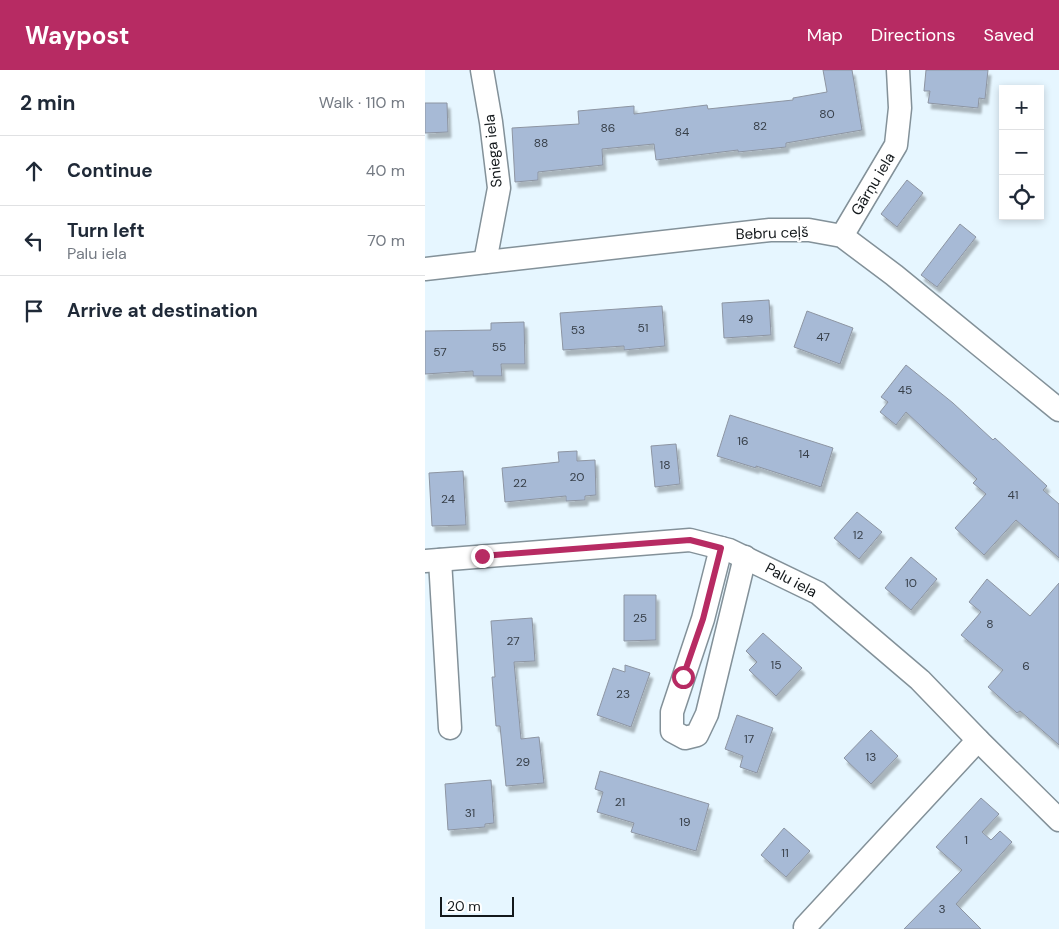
<!DOCTYPE html>
<html lang="en">
<head>
<meta charset="utf-8">
<style>
  :root { --surface:#fff; --page:#f2f2f3; --text:#1f2937; --muted:#747a83; --line:#e0e1e3; --accent:#b72b63 }
  body { margin:0; font-family:"DM Sans",sans-serif; background:var(--page); color:var(--text) }
  .controls { position:absolute; right:15px; top:15px; display:grid; overflow:hidden; border-radius:0px; box-shadow:0 2px 8px #0003 }
  .controls button { width:45px; height:45px; display:grid; place-items:center; padding:0; border:0; border-bottom:1px solid var(--line); background:var(--surface); color:var(--text); font:25px sans-serif }
  .scale { position:absolute; left:15px; bottom:12px; width:74px; box-sizing:border-box; padding-left:5px; border:2px solid #13181b; border-top:0; font-size:14px; line-height:18px; white-space:nowrap; color:#13181b; -webkit-text-stroke:4px #fff; paint-order:stroke }
  .stop { position:absolute; width:15px; height:15px; margin:-11px; border:4px solid #b72b63; border-radius:50%; background:#fff }
  .stop.end { background:#b72b63; border-color:#fff; box-shadow:0 1px 5px #0008 }
  .list { margin:0; padding:0; list-style:none }
  h2 { display:flex; justify-content:space-between; align-items:center; height:65px; margin:0; padding:0 20px; font-size:21px }
  h2 small { font-size:16px; font-weight:400; color:var(--muted) }
  .list li { display:grid; grid-template-columns:32px 1fr auto; gap:15px; align-items:center; box-sizing:border-box; height:70px; padding:0 20px; border-top:1px solid var(--line) }
  .list b { display:block; font-size:19px; white-space:nowrap }
  .list p { margin:0; font-size:16px; white-space:nowrap; color:var(--muted) }
  .list em { font-size:16px; font-style:normal; color:var(--muted) }
  .icon { flex:none; width:28px; height:28px; fill:none; stroke:currentColor; stroke-width:2; stroke-linecap:round; stroke-linejoin:round }
  .map { position:relative; flex:none; width:634px; height:859px; overflow:hidden }
  header { display:flex; align-items:center; gap:30px; box-sizing:border-box; height:70px; padding:0 25px; background:var(--accent); color:#fff }
  header strong { font-size:24px }
  nav { display:flex; gap:28px; margin-inline-start:auto; font-size:18px }
  main { display:flex }
  aside { flex:1; background:var(--surface) }
  .map>svg:first-child { display:block }
</style>
</head>
<body>
<header>
<strong>Waypost</strong>
<nav><a>Map</a><a>Directions</a><a>Saved</a></nav>
</header>
<main>
<aside>
<h2>2 min<small>Walk · 110 m</small></h2>
<ul class="list">
<li><svg class="icon" aria-label="ahead" viewBox="0 0 24 24"><path d="M12 20V5M6 11l6-6 6 6"/></svg><div><b>Continue</b></div><em>40 m</em></li>
<li><svg class="icon" aria-label="left" viewBox="0 0 24 24"><path d="M17 20v-9H6M10 6l-5 5 5 5"/></svg><div><b>Turn left</b><p>Palu iela</p></div><em>70 m</em></li>
<li><svg class="icon" aria-label="arrive" viewBox="0 0 24 24"><path d="M6 21V4h12l-3 4 3 4H6"/></svg><div><b>Arrive at destination</b></div></li>
</ul>
</aside>
<div class="map">
<svg width="634" height="859" viewBox="0 0 634 859">
  <defs>
    <filter id="shadow"><feDropShadow dx="3" dy="5.5" stdDeviation="1" flood-color="#0004"/></filter>
  </defs>
  <rect width="100%" height="100%" fill="#e6f6ff"/>
  <!-- building -->
  <g fill="#a7bad6" stroke="#8d95a2" filter="url(#shadow)">
    <polygon points="398,0 427,0 437,60 361,73 361,77 313,82 313,80 231,90 229,74 177,79 178,95 113,102 113,110 90,112 87,58 154,54 153,41 209,36 209,44 282,35 283,39 368,30 368,28 402,22"/>
    <polygon points="501,0 563,0 560,29 554,28 553,38 503,33 505,21 499,21"/>
    <polygon points="0,33 22,33 23,62 0,63"/>
    <polygon points="482,110 498,123 472,157 456,144"/>
    <polygon points="535,154 551,167 512,217 496,205"/>
    <polygon points="344,230 346,265 299,268 297,233"/>
    <polygon points="237,236 240,276 199,280 199,276 138,280 135,243"/>
    <polygon points="382,241 428,258 415,294 369,277"/>
    <polygon points="99,252 100,294 76,294 77,306 48,306 48,301 0,304 0,261 66,260 66,253"/>
    <polygon points="481,295 528,333 568,370 570,368 622,416 618,420 634,434 634,488 591,450 559,485 530,458 561,424 548,413 552,409 481,342 471,355 455,342 463,332 456,327"/>
    <polygon points="305,345 408,378 396,417 331,396 331,398 292,386"/>
    <polygon points="251,374 255,414 230,417 226,376"/>
    <polygon points="152,381 152,391 170,390 171,425 160,426 160,430 141,431 141,426 80,432 77,398 134,392 133,382"/>
    <polygon points="38,401 41,455 7,456 4,403"/>
    <polygon points="432,442 457,462 434,489 409,468"/>
    <polygon points="486,487 512,509 486,540 460,518"/>
    <polygon points="562,509 605,546 634,513 634,675 595,641 592,643 563,617 578,600 536,565 556,542 544,532"/>
    <polygon points="199,525 231,525 231,570 199,571"/>
    <polygon points="107,548 110,591 89,592 96,669 114,667 119,713 81,716 75,656 71,656 67,607 70,607 66,551"/>
    <polygon points="338,563 377,598 351,626 324,600 332,592 321,581"/>
    <polygon points="200,595 225,603 206,657 172,645 188,598 200,602"/>
    <polygon points="312,645 348,658 332,703 315,697 318,686 300,679"/>
    <polygon points="446,660 473,686 446,714 419,688"/>
    <polygon points="175,701 284,734 271,781 206,762 209,753 172,742 178,722 170,719"/>
    <polygon points="66,710 69,753 60,754 60,757 23,760 20,714"/>
    <polygon points="556,728 574,744 557,762 566,770 575,761 587,772 531,834 556,859 479,859 537,800 511,777"/>
    <polygon points="359,758 385,781 361,807 336,785"/>
  </g>
  <g fill="none" stroke-linecap="round" stroke-linejoin="round">
    <!-- street casing -->
    <g stroke="#839199" stroke-width="25">
      <g id="street">
        <polyline points="57,0 66,52 74,118 60,192"/>
        <polyline points="417,166 471,75 475,38 473,0"/>
        <polyline points="0,199 345,160 384,160 417,166 469,205 634,340"/>
        <polyline points="296,478 278,549 247,642 247,661 260,668 272,665 282,644 320,487"/>
        <polyline points="15,490 25,658"/>
        <polyline points="0,491 265,470 304,480 393,523 495,610 553,670 634,750"/>
        <polyline points="380,857 553,670"/>
      </g>
    </g>
    <!-- street -->
    <use href="#street" stroke="#fff" stroke-width="22"/>
  </g>
  <g fill="none" stroke-linecap="round" stroke-linejoin="round">
    <!-- route -->
    <polyline stroke="#b72b63" stroke-width="6" points="57,486 265,470 296,478 278,549 258,607"/>
  </g>
  <g text-anchor="middle" dominant-baseline="central" stroke-width="4" stroke-linejoin="round" paint-order="stroke">
    <!-- number labels -->
    <g font-size="12" fill="#38404a">
      <text x="402" y="44">80</text>
      <text x="335" y="56">82</text>
      <text x="183" y="58">86</text>
      <text x="257" y="62">84</text>
      <text x="116" y="73">88</text>
      <text x="321" y="249">49</text>
      <text x="218" y="258">51</text>
      <text x="153" y="260">53</text>
      <text x="398" y="267">47</text>
      <text x="74" y="277">55</text>
      <text x="15" y="282">57</text>
      <text x="480" y="320">45</text>
      <text x="318" y="371">16</text>
      <text x="379" y="384">14</text>
      <text x="240" y="395">18</text>
      <text x="152" y="407">20</text>
      <text x="95" y="413">22</text>
      <text x="588" y="425">41</text>
      <text x="23" y="429">24</text>
      <text x="433" y="465">12</text>
      <text x="486" y="513">10</text>
      <text x="215" y="548">25</text>
      <text x="565" y="554">8</text>
      <text x="88" y="571">27</text>
      <text x="351" y="595">15</text>
      <text x="601" y="596">6</text>
      <text x="198" y="624">23</text>
      <text x="324" y="669">17</text>
      <text x="446" y="687">13</text>
      <text x="98" y="692">29</text>
      <text x="195" y="732">21</text>
      <text x="45" y="743">31</text>
      <text x="260" y="752">19</text>
      <text x="541" y="770">1</text>
      <text x="360" y="783">11</text>
      <text x="517" y="839">3</text>
    </g>
    <!-- street labels -->
    <g font-size="15" fill="#13181b" stroke="#fff">
      <text transform="translate(68 81) rotate(-96)">Sniega iela</text>
      <text transform="translate(448 114) rotate(-59)">Gārņu iela</text>
      <text transform="translate(347 163) rotate(-2)">Bebru ceļš</text>
      <text transform="translate(366 510) rotate(28)">Palu iela</text>
    </g>
  </g>
</svg>
<div class="controls">
<button>+</button>
<button>−</button>
<button><svg class="icon" aria-label="locate" viewBox="0 0 24 24"><circle cx="12" cy="12" r="6"/><path d="M12 2v4M12 18v4M2 12h4M18 12h4"/></svg></button>
</div>
<div class="scale">20 m</div>
<div class="stop" style="left:258px;top:607px"></div>
<div class="stop end" style="left:57px;top:486px"></div>
</div>
</main>
</body>
</html>
